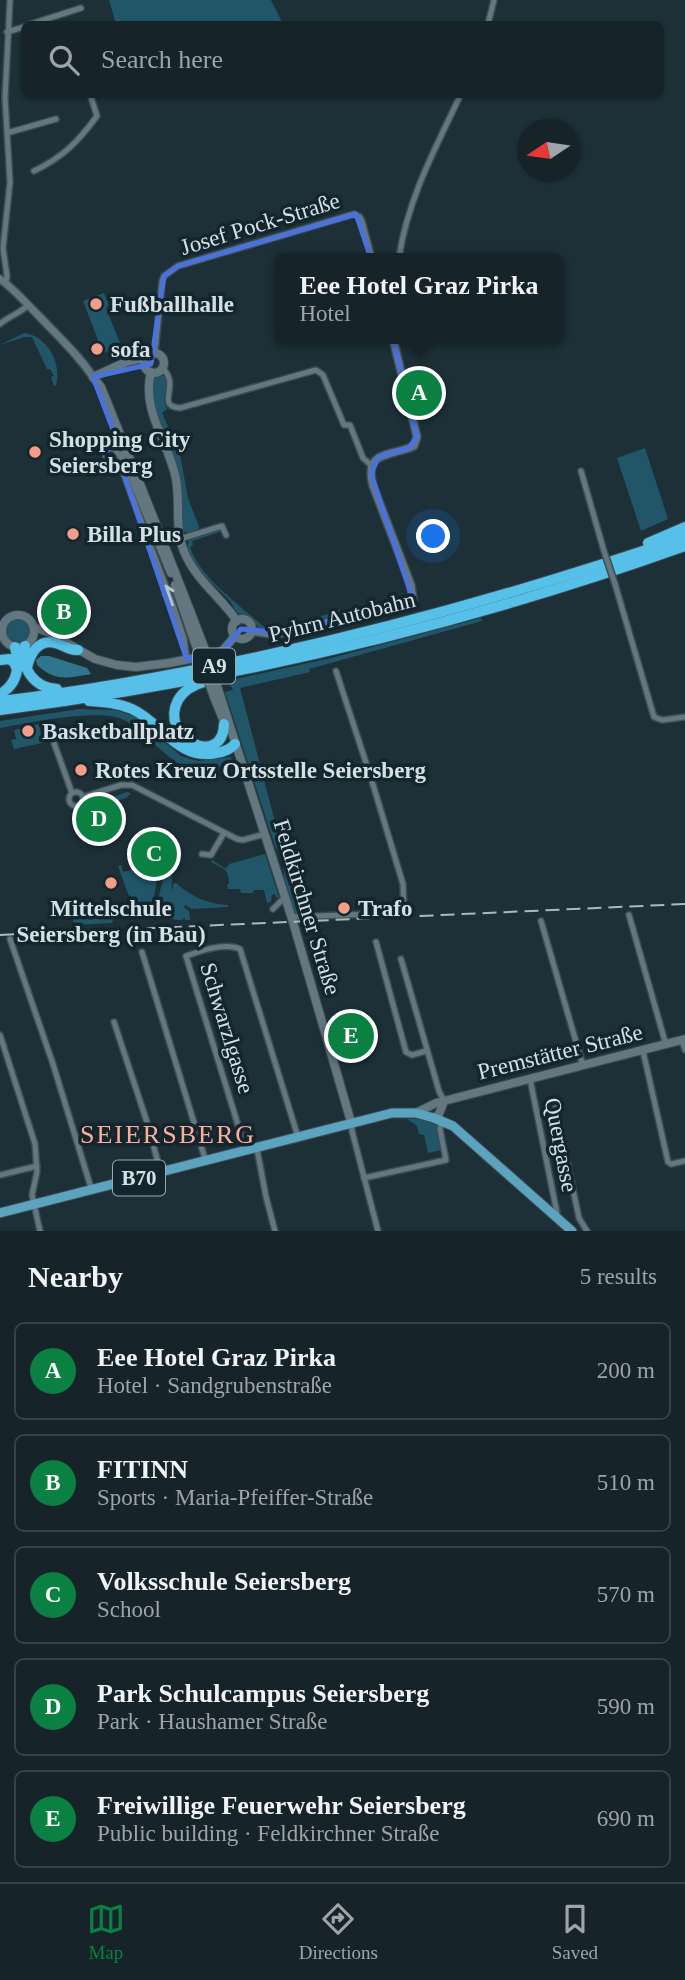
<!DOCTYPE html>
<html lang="en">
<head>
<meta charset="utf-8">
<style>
  :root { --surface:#16242a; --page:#1f2c32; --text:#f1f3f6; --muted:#9ea4a8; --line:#354147; --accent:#0b8043 }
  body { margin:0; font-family:"Times New Roman",serif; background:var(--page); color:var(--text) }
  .compass { position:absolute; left:517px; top:119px; width:63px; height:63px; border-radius:50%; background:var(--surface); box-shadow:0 2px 5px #0004; rotate:257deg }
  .you { position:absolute; left:434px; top:537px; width:24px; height:24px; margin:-18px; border:5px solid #fff; border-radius:50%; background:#1a73e8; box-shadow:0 0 0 10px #1a73e833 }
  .badge { display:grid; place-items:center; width:46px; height:46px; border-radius:50%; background:var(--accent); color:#fff; font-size:23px; font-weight:700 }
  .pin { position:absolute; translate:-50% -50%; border:4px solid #fff; box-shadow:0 2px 7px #0006 }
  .popup { position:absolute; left:274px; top:253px; width:290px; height:91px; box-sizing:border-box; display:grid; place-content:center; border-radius:10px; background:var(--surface); filter:drop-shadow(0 2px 5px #0005); font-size:23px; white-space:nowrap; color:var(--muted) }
  .popup b { font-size:26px; color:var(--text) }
  .popup::after { content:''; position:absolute; left:50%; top:100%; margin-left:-14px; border:14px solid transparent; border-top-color:var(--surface) }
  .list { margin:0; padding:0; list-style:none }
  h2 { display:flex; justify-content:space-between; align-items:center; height:91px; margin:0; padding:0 28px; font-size:30px }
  h2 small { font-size:23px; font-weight:400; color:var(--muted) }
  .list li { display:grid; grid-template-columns:46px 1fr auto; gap:21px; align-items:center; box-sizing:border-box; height:98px; margin:0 14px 14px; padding:0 14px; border:2px solid var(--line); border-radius:10px }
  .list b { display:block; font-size:26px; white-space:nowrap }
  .list p { margin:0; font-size:23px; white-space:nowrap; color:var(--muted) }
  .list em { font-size:23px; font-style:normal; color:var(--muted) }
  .icon { flex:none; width:38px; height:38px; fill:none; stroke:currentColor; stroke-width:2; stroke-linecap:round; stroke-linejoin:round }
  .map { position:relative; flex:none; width:685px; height:1231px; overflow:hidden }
  .search { position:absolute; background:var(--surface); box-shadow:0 2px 5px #0004; left:21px; right:21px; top:21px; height:77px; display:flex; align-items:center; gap:18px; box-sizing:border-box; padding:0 24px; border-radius:10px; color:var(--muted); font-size:26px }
  .sheet { height:651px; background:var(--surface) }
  nav { display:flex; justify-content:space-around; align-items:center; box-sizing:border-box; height:98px; border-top:2px solid var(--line); background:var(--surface); font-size:19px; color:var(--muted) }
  nav a { display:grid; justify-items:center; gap:4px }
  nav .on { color:var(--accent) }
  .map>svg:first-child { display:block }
</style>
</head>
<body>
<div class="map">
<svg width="685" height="1231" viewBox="0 0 685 1231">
  <rect width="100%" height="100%" fill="#1d3038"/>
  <!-- green -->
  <g fill="#215669">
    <polygon points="109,0 271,0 283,24 116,24"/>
    <polygon points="104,293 109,306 106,308 122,348 110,353 108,351 103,353 83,301"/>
    <path d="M 24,333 C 48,336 62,364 56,385 L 54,386 L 51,377 L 54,376 L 50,369 L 47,369 L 32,337 L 24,337 L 0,345 Z"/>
    <path d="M 161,375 L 166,377 C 171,389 159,395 167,409 L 162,413 L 180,455 L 188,498 L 199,527 L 198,530 L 188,533 L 182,531 C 180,508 180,483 175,461 C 169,437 144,402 154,378 Z"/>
    <polygon points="645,448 668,519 641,531 617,458"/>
    <path d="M 220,530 L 220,532 L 192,541 L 193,545 L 190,547 C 200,578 240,605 264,627 L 267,625 L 269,628 L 338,612 L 338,609 L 341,612 L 337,615 C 319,620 286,631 267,630 C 258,629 256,623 250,619 C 245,615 240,615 236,611 C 233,607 233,605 230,601 C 218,586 181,562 189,540 Z"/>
    <circle cx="19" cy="631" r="13"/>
    <polygon points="481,618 482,621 309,669 310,672 240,688 296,902 304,913 301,915 295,915 285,881 282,858 275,846 225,692 233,690 229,683 231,680 331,658"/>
    <path d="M 79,709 L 115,710 L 134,716 L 181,756 L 198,761 L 230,757 L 233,760 L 234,764 L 232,766 C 213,769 192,772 176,762 C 168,757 161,749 154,744 C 151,742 149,738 147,735 C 143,732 136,730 132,727 C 120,702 24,724 0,728 L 0,721 Z"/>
    <polygon points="39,724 41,733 45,733 47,742 14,749 11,740 16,739 14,730"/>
    <polygon points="127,792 131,793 126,798 105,805 112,828 93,833 85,810 89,805"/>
    <path d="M 265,854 L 279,897 L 276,898 L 275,894 L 272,895 L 271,902 L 267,903 L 264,890 L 254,890 L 253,893 L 241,893 L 240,889 L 228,889 L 227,885 L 229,884 C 229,869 224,869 211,862 L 212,860 L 226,869 L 229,864 Z"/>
    <polygon points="160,862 153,903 149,906 138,905 128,894 118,866 121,865 123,872"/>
    <path d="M 165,871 L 171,873 C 173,880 170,886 173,890 L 173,884 L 176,883 C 192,897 207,904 228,905 L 228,907 L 192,909 L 185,905 L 184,908 L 189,911 L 190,920 L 185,920 L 185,918 L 182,920 C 148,920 160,894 165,871 Z"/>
    <polygon points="108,905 113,920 112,923 75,925 69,911"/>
    <polygon points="407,1119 418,1119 438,1124 443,1150 428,1153 424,1135 419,1134 417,1126"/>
  </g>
  <!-- water -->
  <path fill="#30758e" d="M 41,656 L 49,656 L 87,668 L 91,674 C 67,678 56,682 37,665 L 36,660 Z"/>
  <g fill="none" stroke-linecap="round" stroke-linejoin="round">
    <!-- minor casing -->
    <g stroke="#3c4c52" stroke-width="8">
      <g id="minor">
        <polyline points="31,24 81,8"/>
        <polyline points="488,24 494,0"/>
        <polyline points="7,32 24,27"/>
        <polyline points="7,133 56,119"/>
        <path d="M 34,171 C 63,157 78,142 97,116 L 90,94"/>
        <path d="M 399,258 C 407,200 436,147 461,94"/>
        <polyline points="6,283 7,276 3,248 10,182 5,98 10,0"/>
        <path d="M 0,324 C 9,316 21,313 28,305"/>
        <polyline points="155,353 162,281 164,276 178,266 354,214 360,217 362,221 372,258"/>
        <path d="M 162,368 C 182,385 154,406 180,408 L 316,370 L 323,375 L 344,425 L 350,425 L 363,458 L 372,466"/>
        <polyline points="121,458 115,449 110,448 105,450 106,457 118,463 122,469 174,608 184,638 187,660"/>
        <polyline points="581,471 604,551"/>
        <polyline points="180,539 222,526 226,535"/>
        <polyline points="615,584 654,717 662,720 685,717"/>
        <polyline points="54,743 72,793"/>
        <circle cx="76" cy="799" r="7"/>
        <polyline points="83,797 121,785 132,785 237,839 243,840 265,834"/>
        <polyline points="202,854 211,855 224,833"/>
        <polyline points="273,909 285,897"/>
        <polyline points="629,915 666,1045"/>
        <polyline points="291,917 398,913 404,910 403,884 371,778 336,671"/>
        <polyline points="541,921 583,1066"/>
        <polyline points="10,939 53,1064 92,1191"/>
        <polyline points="376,942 406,1052 412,1055 426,1051"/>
        <polyline points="142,952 206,1162"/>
        <polyline points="401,959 439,1091 444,1101"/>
        <polyline points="114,1022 146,1119 161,1173"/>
        <polyline points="0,1035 35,1144 37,1172 32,1195 40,1231"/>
        <polyline points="682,1040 685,1050"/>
        <polyline points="643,1051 668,1162 671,1164 685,1161"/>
        <polyline points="530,1079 558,1218"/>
        <polyline points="556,1108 579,1218 587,1231"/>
        <polyline points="351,1122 352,1131 378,1231"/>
        <polyline points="257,1149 266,1197 275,1231"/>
        <path d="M 246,1151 L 186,956 C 201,951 225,942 240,949 L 298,1137"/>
        <polyline points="0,1175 37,1166"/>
        <polyline points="364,1178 446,1160 440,1129 441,1122"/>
      </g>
    </g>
    <!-- tertiary casing -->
    <g stroke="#3c4c52" stroke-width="10">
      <g id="tertiary">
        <path d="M 0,279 C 14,289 25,302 37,314 C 56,334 78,354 93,377"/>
        <path d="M 251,631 L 271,634 L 282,633 L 396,607 L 413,600 L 411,585 L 373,486 C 364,453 386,456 409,448 L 414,446 L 417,437 L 393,339"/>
      </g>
    </g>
    <!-- secondary casing -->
    <g stroke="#3c4c52" stroke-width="10">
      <g id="secondary">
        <circle cx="154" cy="363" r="10"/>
        <path d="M 151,372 C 141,411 169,442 176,479 C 181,507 173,531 187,558 C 199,582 222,599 237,621"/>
        <path d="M 93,377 L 101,387 C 136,474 171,560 204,647"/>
        <polyline points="93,377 126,362 147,357"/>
        <polyline points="123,455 171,573"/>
        <polyline points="175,585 197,649"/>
        <circle cx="18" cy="631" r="16"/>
        <circle cx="242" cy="629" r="10"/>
        <polyline points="34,627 48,632 95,659 117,665 136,667 169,663 215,654 223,650 235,636"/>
        <polyline points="220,695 293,922 351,1122"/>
        <polyline points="214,697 227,729"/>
        <polyline points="416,1113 436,1103 685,1039"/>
        <polyline points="434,1118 439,1114 444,1101"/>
      </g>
    </g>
    <!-- primary casing -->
    <g stroke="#3c4c52" stroke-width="11">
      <polyline id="primary" points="0,1213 392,1113 416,1113 434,1118 453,1126 572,1231"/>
    </g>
    <!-- motorway casing -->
    <g stroke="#3c4c52" stroke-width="12">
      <g id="motorway">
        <polyline points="648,543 685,527"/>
        <path d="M 25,646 C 20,669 35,688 57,689"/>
        <polyline points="0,660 10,659 15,664 17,670"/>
        <path d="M 27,668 C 30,654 38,639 55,643 C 64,645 69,651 78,650"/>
        <path d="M 204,682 C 193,685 184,690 178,700 C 158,739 223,769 224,724"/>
        <path d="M 0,694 C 18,684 20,666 15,647"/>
        <path d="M 0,701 C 90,691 179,674 267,655 C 409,624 547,584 685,537"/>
        <path d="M 89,701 C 103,702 118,703 132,709 C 162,723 178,761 216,753 C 224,752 230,750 235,744"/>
        <path d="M 0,710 C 233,680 464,625 685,546"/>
      </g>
    </g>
    <!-- minor -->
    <use href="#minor" stroke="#627780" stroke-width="5"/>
    <!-- tertiary -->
    <use href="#tertiary" stroke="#627780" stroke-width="7"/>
    <!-- secondary -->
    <use href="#secondary" stroke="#627780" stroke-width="8"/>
    <!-- primary -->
    <use href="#primary" stroke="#5ba3be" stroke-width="9"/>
    <!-- motorway -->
    <use href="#motorway" stroke="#56c0e8" stroke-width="10"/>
    <!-- rail -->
    <polyline stroke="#acb9bf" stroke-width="2" stroke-dasharray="14 7" stroke-linecap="butt" points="0,935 685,904"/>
    <!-- minor-bridge casing -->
    <g stroke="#3c4c52" stroke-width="8" stroke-linecap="butt">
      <polyline id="minor-bridge" points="604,551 615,584"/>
    </g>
    <!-- secondary-bridge casing -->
    <g stroke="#3c4c52" stroke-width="10" stroke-linecap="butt">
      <g id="secondary-bridge">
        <polyline points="204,647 220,695"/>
        <polyline points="197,649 214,697"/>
      </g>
    </g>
    <!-- minor-bridge -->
    <use href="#minor-bridge" stroke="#627780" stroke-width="5"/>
    <!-- secondary-bridge -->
    <use href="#secondary-bridge" stroke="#627780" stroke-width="8"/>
  </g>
  <!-- one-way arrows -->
  <defs><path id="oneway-shaft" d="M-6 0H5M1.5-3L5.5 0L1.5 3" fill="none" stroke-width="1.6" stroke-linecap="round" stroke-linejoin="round" transform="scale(1.75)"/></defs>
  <use stroke="#b8c6cc" href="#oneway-shaft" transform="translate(169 595) rotate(-110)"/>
  <!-- marked area -->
  <path fill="none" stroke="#4b72db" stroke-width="5" stroke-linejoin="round" d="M 356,214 L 380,285 L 417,437 L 409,448 L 378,457 L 371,474 L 413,600 L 282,633 L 241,629 L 221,652 L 187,660 L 122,469 L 104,454 L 117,440 L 93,377 L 151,364 L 164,276 L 178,266 Z"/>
  <!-- markers -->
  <g fill="#f49e8a" stroke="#13262e" stroke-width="2.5">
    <circle cx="96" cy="304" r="7"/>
    <circle cx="97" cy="349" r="7"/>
    <circle cx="35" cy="452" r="7"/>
    <circle cx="73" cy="534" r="7"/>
    <circle cx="28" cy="731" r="7"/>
    <circle cx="81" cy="770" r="7"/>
    <circle cx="111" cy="883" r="7"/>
    <circle cx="344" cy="908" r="7"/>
  </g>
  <g text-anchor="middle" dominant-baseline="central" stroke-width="7" stroke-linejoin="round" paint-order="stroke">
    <!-- shield labels -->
    <g fill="#13262e" stroke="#9ba8ae" stroke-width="2">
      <rect x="193" y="648.5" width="42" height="35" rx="5"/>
      <rect x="113" y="1160.5" width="52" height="35" rx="5"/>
    </g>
    <g font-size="21" font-weight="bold" fill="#d5e0e5">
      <text x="214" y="666">A9</text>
      <text x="139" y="1178">B70</text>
    </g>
    <!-- street labels -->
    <g font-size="23" fill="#d5e0e5" stroke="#13262e">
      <text transform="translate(260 224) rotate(-17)">Josef Pock-Straße</text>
      <text transform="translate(342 617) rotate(-14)">Pyhrn Autobahn</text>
      <text transform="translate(307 907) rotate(73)">Feldkirchner Straße</text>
      <text transform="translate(227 1028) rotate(73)">Schwarzlgasse</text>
      <text transform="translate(560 1052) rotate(-14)">Premstätter Straße</text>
      <text transform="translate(561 1145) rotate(79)">Quergasse</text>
    </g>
    <!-- poi labels -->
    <g font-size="23" font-weight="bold" fill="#d5e0e5" stroke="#13262e" text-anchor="start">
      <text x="110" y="304">Fußballhalle</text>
      <text x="111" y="349">sofa</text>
      <text x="49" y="439">Shopping City<tspan x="49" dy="26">Seiersberg</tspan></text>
      <text x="87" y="534">Billa Plus</text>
      <text x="42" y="731">Basketballplatz</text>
      <text x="95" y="770">Rotes Kreuz Ortsstelle Seiersberg</text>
      <text x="111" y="908" text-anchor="middle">Mittelschule<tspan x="111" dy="26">Seiersberg (in Bau)</tspan></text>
      <text x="358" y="908">Trafo</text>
    </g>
    <!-- quarter labels -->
    <g font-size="26" letter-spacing="2" fill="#fead9a" stroke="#13262e">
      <text x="168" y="1134">SEIERSBERG</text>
    </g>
  </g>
</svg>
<svg class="compass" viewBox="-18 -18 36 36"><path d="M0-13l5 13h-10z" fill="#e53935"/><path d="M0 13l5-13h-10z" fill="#9ea4a8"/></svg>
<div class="you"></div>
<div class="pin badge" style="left:419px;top:393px">A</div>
<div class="popup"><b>Eee Hotel Graz Pirka</b>Hotel</div>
<div class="pin badge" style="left:64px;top:612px">B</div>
<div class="pin badge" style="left:154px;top:854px">C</div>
<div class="pin badge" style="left:99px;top:819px">D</div>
<div class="pin badge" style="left:351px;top:1036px">E</div>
<div class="search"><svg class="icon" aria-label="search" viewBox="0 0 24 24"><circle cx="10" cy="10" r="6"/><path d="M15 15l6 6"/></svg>Search here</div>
</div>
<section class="sheet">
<h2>Nearby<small>5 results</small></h2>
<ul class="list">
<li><span class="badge">A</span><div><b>Eee Hotel Graz Pirka</b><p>Hotel · Sandgrubenstraße</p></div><em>200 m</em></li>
<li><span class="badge">B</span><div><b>FITINN</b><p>Sports · Maria-Pfeiffer-Straße</p></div><em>510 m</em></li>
<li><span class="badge">C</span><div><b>Volksschule Seiersberg</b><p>School</p></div><em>570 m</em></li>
<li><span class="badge">D</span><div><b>Park Schulcampus Seiersberg</b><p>Park · Haushamer Straße</p></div><em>590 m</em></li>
<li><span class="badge">E</span><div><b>Freiwillige Feuerwehr Seiersberg</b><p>Public building · Feldkirchner Straße</p></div><em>690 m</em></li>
</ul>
</section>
<nav>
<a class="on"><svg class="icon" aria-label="map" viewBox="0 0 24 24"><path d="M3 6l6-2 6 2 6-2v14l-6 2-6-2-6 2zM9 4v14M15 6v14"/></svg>Map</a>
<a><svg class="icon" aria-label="directions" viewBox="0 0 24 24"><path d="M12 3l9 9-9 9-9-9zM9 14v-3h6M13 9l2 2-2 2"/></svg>Directions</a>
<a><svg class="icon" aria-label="saved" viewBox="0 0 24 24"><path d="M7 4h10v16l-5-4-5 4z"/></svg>Saved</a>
</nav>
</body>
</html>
